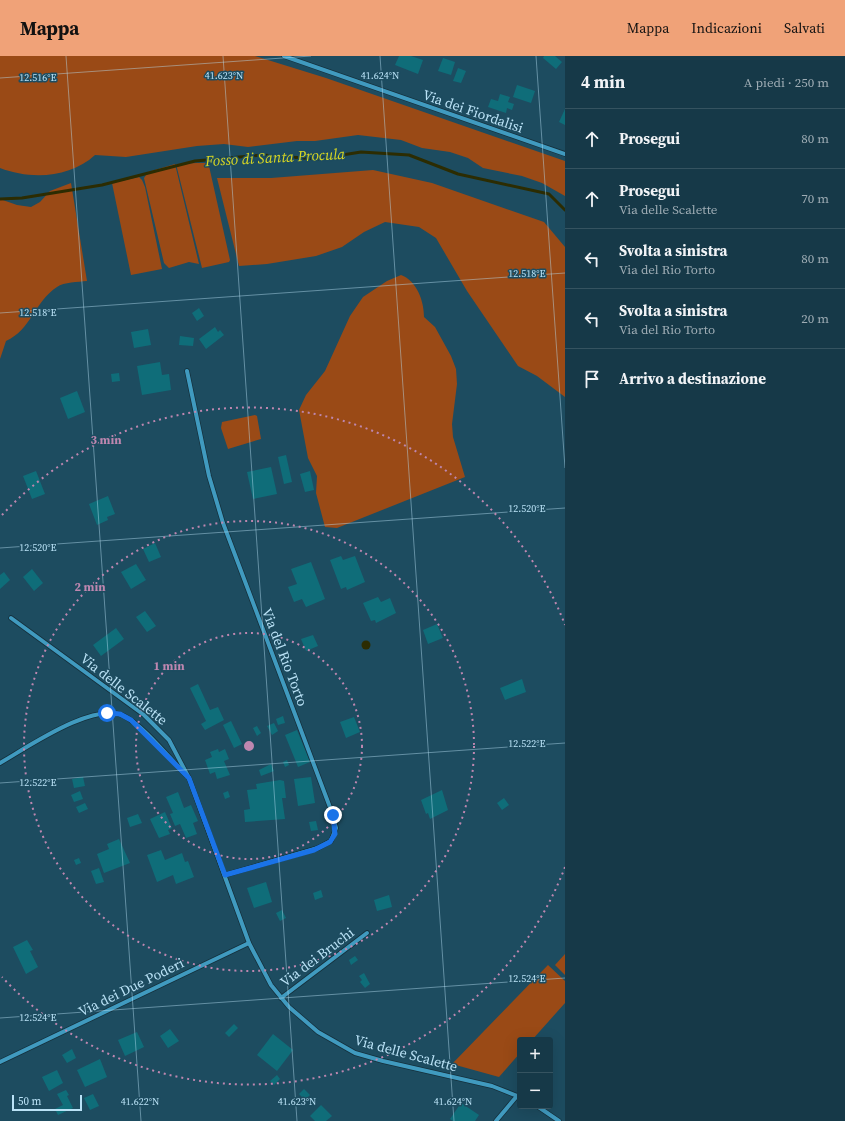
<!DOCTYPE html>
<html lang="it">
<head>
<meta charset="utf-8">
<style>
  :root { --surface:#163948; --page:#234452; --text:#f1f3f6; --muted:#9eacb4; --line:#355360; --accent:#f0a278 }
  body { margin:0; font-family:"Source Serif 4",serif; background:var(--page); color:var(--text) }
  .controls { position:absolute; right:12px; bottom:12px; display:grid; overflow:hidden; border-radius:4px; box-shadow:0 4px 16px #0002 }
  .controls button { width:36px; height:36px; display:grid; place-items:center; padding:0; border:0; border-bottom:1px solid var(--line); background:var(--surface); color:var(--text); font:20px sans-serif }
  .scale { position:absolute; left:12px; bottom:10px; width:70px; box-sizing:border-box; padding-left:4px; border:2px solid #bae2f6; border-top:0; font-size:11px; line-height:14px; white-space:nowrap; color:#bae2f6; -webkit-text-stroke:3px #1d4c60; paint-order:stroke }
  .stop { position:absolute; width:12px; height:12px; margin:-9px; border:3px solid #1a73e8; border-radius:50%; background:#fff }
  .stop.end { background:#1a73e8; border-color:#fff; box-shadow:0 1px 4px #0008 }
  .list { margin:0; padding:0; list-style:none }
  h2 { display:flex; justify-content:space-between; align-items:center; height:52px; margin:0; padding:0 16px; font-size:17px }
  h2 small { font-size:13px; font-weight:400; color:var(--muted) }
  .list li { display:grid; grid-template-columns:26px 1fr auto; gap:12px; align-items:center; box-sizing:border-box; height:60px; padding:0 16px; border-top:1px solid var(--line) }
  .list b { display:block; font-size:15px; white-space:nowrap }
  .list p { margin:0; font-size:13px; white-space:nowrap; color:var(--muted) }
  .list em { font-size:13px; font-style:normal; color:var(--muted) }
  .icon { flex:none; width:22px; height:22px; fill:none; stroke:currentColor; stroke-width:2; stroke-linecap:round; stroke-linejoin:round }
  .map { position:relative; flex:none; width:565px; height:1065px; overflow:hidden }
  header { display:flex; align-items:center; gap:24px; box-sizing:border-box; height:56px; padding:0 20px; background:var(--accent); color:#111 }
  header strong { font-size:19px }
  nav { display:flex; gap:22px; margin-inline-start:auto; font-size:14px }
  main { display:flex }
  aside { flex:1; background:var(--surface) }
  .map>svg:first-child { display:block }
</style>
</head>
<body>
<header>
<strong>Mappa</strong>
<nav><a>Mappa</a><a>Indicazioni</a><a>Salvati</a></nav>
</header>
<main>
<div class="map">
<svg width="565" height="1065" viewBox="0 0 565 1065">
  <rect width="100%" height="100%" fill="#1d4c60"/>
  <!-- green -->
  <g fill="#9a4a16">
    <path d="M 0,0 L 255,0 L 326,22 L 565,105 L 565,140 L 542,127 L 522,120 L 483,112 L 468,102 L 450,96 L 422,92 L 401,84 L 358,79 L 315,85 L 297,85 L 248,91 L 224,88 L 197,90 L 126,101 L 95,99 C 70,122 31,124 0,112 Z"/>
    <polygon points="197,107 206,107 209,110 230,204 229,206 202,212 176,108"/>
    <polygon points="175,108 199,208 189,206 169,212 164,207 144,122 148,116"/>
    <polygon points="373,114 432,127 544,166 565,191 565,341 537,320 518,310 467,235 436,182 419,171 385,166 364,176 342,191 316,200 267,208 239,210 217,122 271,122"/>
    <polygon points="139,121 142,124 145,131 162,213 131,219 112,127"/>
    <path d="M 71,127 L 87,225 C 78,226 64,226 57,231 C 35,245 31,274 6,285 L 0,303 L 0,143 L 17,149 L 31,151 L 40,146 L 50,135 Z"/>
    <path d="M 401,219 C 417,225 424,245 424,261 L 435,271 L 451,300 L 456,313 L 457,328 L 452,368 L 453,381 L 465,421 L 337,472 L 325,471 L 316,437 L 317,420 L 308,402 L 299,354 L 306,339 L 325,315 L 350,260 L 363,241 L 387,225 Z"/>
    <polygon points="255,359 257,360 261,383 228,393 221,372 222,366"/>
    <polygon points="565,898 565,919 555,909"/>
    <polygon points="548,909 565,925 565,947 532,984 520,984 520,997 499,1021 452,1008"/>
  </g>
  <!-- water -->
  <circle fill="#2c2c02" cx="366" cy="589" r="4.5"/>
  <g fill="none" stroke-linecap="round" stroke-linejoin="round">
    <!-- stream -->
    <polyline stroke="#2c2c02" stroke-width="3" points="0,143 22,142 102,129 195,105 262,99 317,103 361,96 409,99 458,118 549,138 565,154"/>
  </g>
  <!-- building -->
  <g fill="#0f6d79">
    <polygon points="399,0 411,0 423,4 418,18 395,9"/>
    <polygon points="544,0 555,0 562,6 556,13 543,2"/>
    <polygon points="443,2 455,6 451,19 438,15"/>
    <polygon points="458,12 466,15 461,27 453,25"/>
    <polygon points="517,29 535,35 531,47 513,41"/>
    <polygon points="500,38 510,41 508,46 514,48 512,54 507,52 506,57 488,51 491,43 498,45"/>
    <polygon points="565,53 565,69 559,66"/>
    <polygon points="199,252 204,260 197,265 192,257"/>
    <polygon points="215,271 218,276 220,274 224,279 206,293 199,283"/>
    <polygon points="148,273 151,289 134,292 131,276"/>
    <polygon points="180,280 194,282 193,290 179,289"/>
    <polygon points="160,306 162,319 169,318 171,334 142,339 137,310"/>
    <polygon points="119,317 120,325 112,326 111,318"/>
    <polygon points="77,335 85,356 68,363 60,342"/>
    <polygon points="286,399 292,426 284,428 278,401"/>
    <polygon points="271,411 277,438 253,443 247,416"/>
    <polygon points="36,415 45,438 32,443 23,420"/>
    <polygon points="310,415 314,434 305,436 300,418"/>
    <polygon points="108,440 115,458 107,461 108,464 97,469 89,448"/>
    <polygon points="155,487 161,501 149,506 143,493"/>
    <polygon points="341,500 343,504 355,500 365,526 347,534 346,531 341,533 330,504"/>
    <polygon points="311,506 325,543 306,551 302,543 294,546 288,531 297,528 291,513"/>
    <polygon points="136,508 146,524 131,533 121,516"/>
    <polygon points="32,513 43,527 34,535 23,521"/>
    <polygon points="4,516 10,524 0,533 0,519"/>
    <polygon points="378,541 381,546 390,542 396,557 376,567 375,564 371,565 363,547"/>
    <polygon points="145,555 156,570 147,576 136,561"/>
    <polygon points="437,568 443,582 428,588 423,574"/>
    <polygon points="116,572 124,583 101,600 93,589"/>
    <polygon points="313,579 318,590 306,595 301,583"/>
    <polygon points="522,623 526,636 505,644 500,632"/>
    <polygon points="198,628 210,654 218,651 224,664 205,674 201,668 206,665 190,632"/>
    <polygon points="283,660 285,667 278,669 276,663"/>
    <polygon points="354,661 360,676 346,682 340,666"/>
    <polygon points="231,665 242,688 234,692 223,669"/>
    <polygon points="274,667 278,675 272,679 267,670"/>
    <polygon points="257,670 261,677 257,680 253,672"/>
    <polygon points="297,674 310,706 298,711 285,679"/>
    <polygon points="218,693 219,696 225,693 229,703 224,705 230,719 217,723 215,716 210,718 205,704 212,701 210,696"/>
    <polygon points="287,704 289,709 285,711 283,706"/>
    <polygon points="271,708 274,715 261,720 259,714"/>
    <polygon points="83,721 85,730 74,732 72,723"/>
    <polygon points="311,721 315,747 298,750 294,723"/>
    <polygon points="280,724 284,725 286,742 282,742 285,763 245,766 244,754 250,753 247,734 257,733 256,728"/>
    <polygon points="442,734 448,754 430,763 428,757 426,758 421,744"/>
    <polygon points="80,735 83,743 74,746 71,739"/>
    <polygon points="228,735 230,741 225,743 223,737"/>
    <polygon points="178,736 184,752 191,749 198,765 193,767 197,778 186,782 180,768 175,770 170,758 173,757 166,741"/>
    <polygon points="504,742 509,749 502,754 497,747"/>
    <polygon points="85,747 88,753 79,757 76,751"/>
    <polygon points="165,756 172,772 168,774 170,778 159,782 150,763"/>
    <polygon points="138,758 142,767 130,771 127,762"/>
    <polygon points="316,765 318,774 311,775 309,766"/>
    <polygon points="119,783 130,807 104,817 97,798 109,793 107,788"/>
    <polygon points="161,794 165,804 182,797 185,806 188,805 194,821 176,828 173,819 157,826 147,799"/>
    <polygon points="79,802 81,807 76,809 74,804"/>
    <polygon points="99,812 104,826 96,828 91,815"/>
    <polygon points="266,826 272,846 254,852 247,832"/>
    <polygon points="321,834 323,841 315,844 313,837"/>
    <polygon points="389,839 392,851 377,855 374,844"/>
    <polygon points="282,854 286,862 280,865 276,857"/>
    <polygon points="27,884 33,894 30,895 38,911 26,918 13,891"/>
    <polygon points="355,900 358,904 351,909 349,904"/>
    <polygon points="364,917 370,928 365,932 360,926 362,924 359,920"/>
    <polygon points="234,968 238,972 229,981 225,977"/>
    <polygon points="170,973 179,985 168,992 160,980"/>
    <polygon points="137,976 144,991 125,1000 118,984"/>
    <polygon points="273,978 293,994 277,1015 257,999"/>
    <polygon points="72,993 76,1002 67,1007 62,999"/>
    <polygon points="100,1003 107,1021 85,1031 77,1014"/>
    <polygon points="57,1014 63,1027 49,1035 42,1021"/>
    <polygon points="277,1019 280,1023 274,1029 270,1025"/>
    <polygon points="304,1033 310,1039 305,1044 299,1038"/>
    <polygon points="66,1034 69,1039 67,1040 73,1052 58,1059 55,1053 63,1049 57,1038"/>
    <polygon points="93,1038 99,1050 90,1054 84,1042"/>
    <polygon points="461,1047 479,1059 475,1065 453,1065 450,1063"/>
    <polygon points="321,1049 332,1060 326,1065 315,1065 310,1060"/>
  </g>
  <g fill="none" stroke-linecap="round" stroke-linejoin="round">
    <!-- street casing -->
    <g stroke="#14303c" stroke-width="5.5">
      <g id="street">
        <polyline points="284,0 565,98"/>
        <polyline points="187,315 209,420 223,467 331,754 336,772 331,785 318,792 225,819"/>
        <polyline points="11,562 144,659 169,684 189,722 249,887 271,929 289,951 318,976 355,997 383,1005 492,1030 520,1041"/>
        <path d="M 0,707 C 28,691 94,645 124,660 C 144,670 169,702 186,719"/>
        <polyline points="281,942 367,877"/>
        <polyline points="0,1006 249,887"/>
        <polyline points="537,1050 559,1065"/>
        <polyline points="496,1065 517,1040"/>
      </g>
    </g>
    <!-- street -->
    <use href="#street" stroke="#409abf" stroke-width="4"/>
  </g>
  <g fill="none" stroke-linecap="round" stroke-linejoin="round">
    <!-- route -->
    <polyline stroke="#1a73e8" stroke-width="5" points="107,657 120,658 131,664 189,722 225,819 314,794 330,786 335,778 333,759"/>
  </g>
  <!-- ticks -->
  <path fill="none" stroke="#bae2f6" stroke-width="1" stroke-opacity="0.45" d="M 66,0 L 141,1065M 223,0 L 297,1065M 380,0 L 454,1065M 536,0 L 565,412M 0,22 L 311,0M 0,257 L 565,217M 0,492 L 565,452M 0,727 L 565,687M 0,962 L 565,922"/>
  <!-- distance rings -->
  <g fill="none" stroke="#be87b0" stroke-width="2" stroke-dasharray="2 4">
    <circle cx="249" cy="690" r="113"/>
    <circle cx="249" cy="690" r="225"/>
    <path d="M565 811A338 338 0 0 1 2 921M2 459A338 338 0 0 1 565 569"/>
  </g>
  <g text-anchor="middle" dominant-baseline="central" stroke-width="3" stroke-linejoin="round" paint-order="stroke">
    <!-- street labels -->
    <g font-size="14" fill="#bae2f6" stroke="#1d4c60">
      <text transform="translate(473 55) rotate(19)">Via dei Fiordalisi</text>
      <text transform="translate(285 601) rotate(69)">Via del Rio Torto</text>
      <text transform="translate(124 633) rotate(38)">Via delle Scalette</text>
      <text transform="translate(317 901) rotate(-37)">Via dei Bruchi</text>
      <text transform="translate(131 931) rotate(-26)">Via dei Due Poderi</text>
      <text transform="translate(406 997) rotate(15)">Via delle Scalette</text>
    </g>
    <!-- water labels -->
    <g font-size="15" font-style="italic" fill="#d9d822" stroke="#1d4c60">
      <text transform="translate(275 101) rotate(-3)">Fosso di Santa Procula</text>
    </g>
  </g>
  <g font-size="10" text-anchor="middle" fill="#bae2f6" stroke="#1d4c60" stroke-width="3" stroke-linejoin="round" paint-order="stroke">
    <text x="224" y="23">41.623°N</text>
    <text x="380" y="23">41.624°N</text>
    <text x="38" y="25">12.516°E</text>
    <text x="527" y="221">12.518°E</text>
    <text x="38" y="260">12.518°E</text>
    <text x="527" y="456">12.520°E</text>
    <text x="38" y="495">12.520°E</text>
    <text x="527" y="691">12.522°E</text>
    <text x="38" y="730">12.522°E</text>
    <text x="527" y="926">12.524°E</text>
    <text x="38" y="965">12.524°E</text>
    <text x="140" y="1049">41.622°N</text>
    <text x="297" y="1049">41.623°N</text>
    <text x="453" y="1049">41.624°N</text>
  </g>
  <circle cx="249" cy="690" r="6" fill="#be87b0" stroke="#1d4c60" stroke-width="2"/>
  <g font-size="12" text-anchor="middle" font-weight="bold" fill="#be87b0" stroke="#1d4c60" stroke-width="3" stroke-linejoin="round" paint-order="stroke">
    <text x="106" y="388">3 min</text>
    <text x="90" y="535">2 min</text>
    <text x="169" y="614">1 min</text>
  </g>
</svg>
<div class="controls">
<button>+</button>
<button>−</button>
</div>
<div class="scale">50 m</div>
<div class="stop" style="left:107px;top:657px"></div>
<div class="stop end" style="left:333px;top:759px"></div>
</div>
<aside>
<h2>4 min<small>A piedi · 250 m</small></h2>
<ul class="list">
<li><svg class="icon" aria-label="ahead" viewBox="0 0 24 24"><path d="M12 20V5M6 11l6-6 6 6"/></svg><div><b>Prosegui</b></div><em>80 m</em></li>
<li><svg class="icon" aria-label="ahead" viewBox="0 0 24 24"><path d="M12 20V5M6 11l6-6 6 6"/></svg><div><b>Prosegui</b><p>Via delle Scalette</p></div><em>70 m</em></li>
<li><svg class="icon" aria-label="left" viewBox="0 0 24 24"><path d="M17 20v-9H6M10 6l-5 5 5 5"/></svg><div><b>Svolta a sinistra</b><p>Via del Rio Torto</p></div><em>80 m</em></li>
<li><svg class="icon" aria-label="left" viewBox="0 0 24 24"><path d="M17 20v-9H6M10 6l-5 5 5 5"/></svg><div><b>Svolta a sinistra</b><p>Via del Rio Torto</p></div><em>20 m</em></li>
<li><svg class="icon" aria-label="arrive" viewBox="0 0 24 24"><path d="M6 21V4h12l-3 4 3 4H6"/></svg><div><b>Arrivo a destinazione</b></div></li>
</ul>
</aside>
</main>
</body>
</html>
